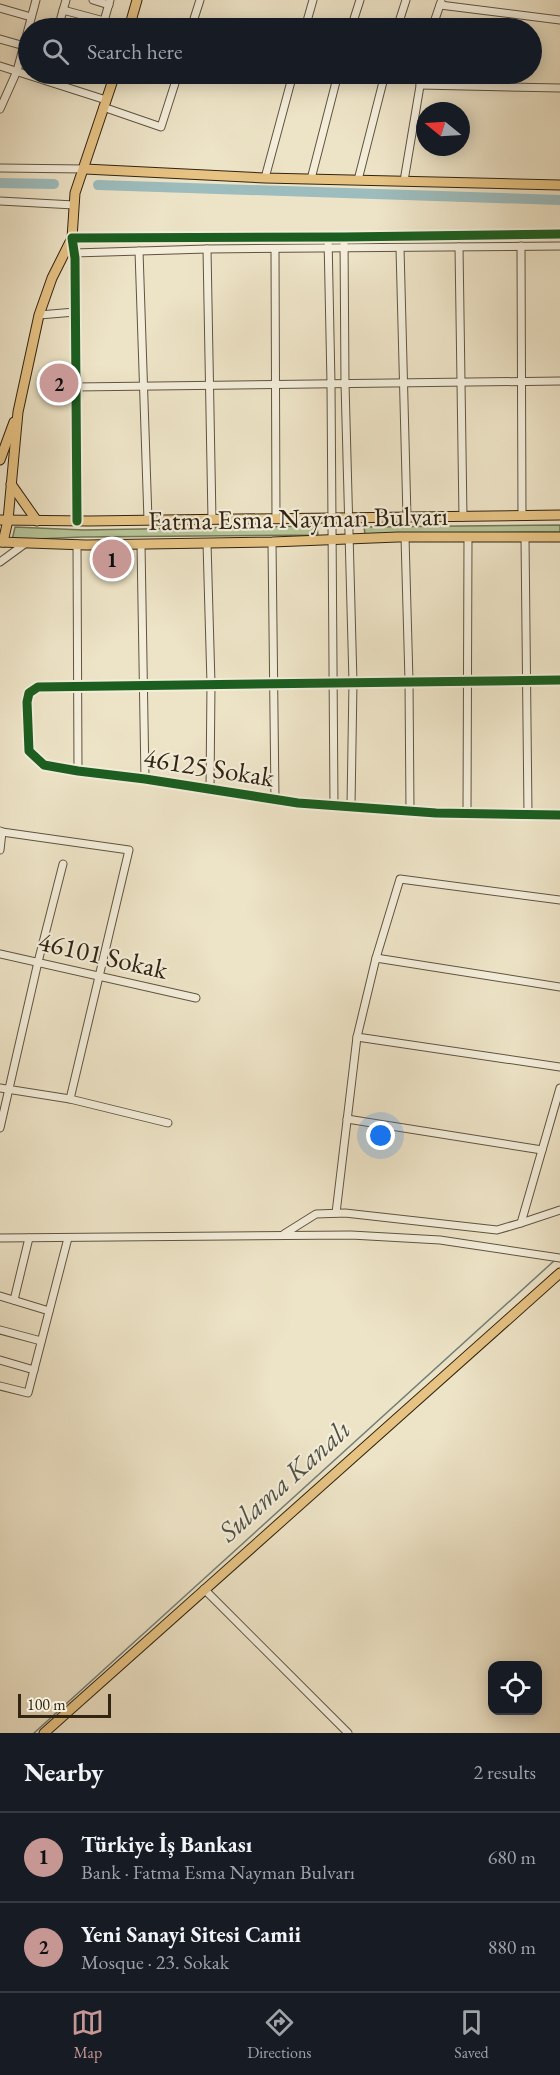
<!DOCTYPE html>
<html lang="en">
<head>
<meta charset="utf-8">
<style>
  :root { --surface:#171b24; --page:#242831; --text:#f1f3f6; --muted:#9ea1a6; --line:#363941; --accent:#c59692 }
  body { margin:0; font-family:"EB Garamond",serif; background:var(--page); color:var(--text) }
  .controls { position:absolute; right:18px; bottom:18px; display:grid; overflow:hidden; border-radius:12px; box-shadow:0 3px 15px #0003 }
  .controls button { width:54px; height:54px; display:grid; place-items:center; padding:0; border:0; border-bottom:2px solid var(--line); background:var(--surface); color:var(--text); font:30px sans-serif }
  .compass { position:absolute; left:416px; top:102px; width:54px; height:54px; border-radius:50%; background:var(--surface); box-shadow:0 3px 15px #0003; rotate:288deg }
  .scale { position:absolute; left:18px; bottom:15px; width:93px; box-sizing:border-box; padding-left:6px; border:3px solid #312413; border-top:0; font-size:16px; line-height:21px; white-space:nowrap; color:#312413; -webkit-text-stroke:4px #f3edda; paint-order:stroke }
  .you { position:absolute; left:381px; top:1136px; width:21px; height:21px; margin:-15px; border:4px solid #fff; border-radius:50%; background:#1a73e8; box-shadow:0 0 0 9px #1a73e833 }
  .badge { display:grid; place-items:center; width:39px; height:39px; border-radius:50%; background:var(--accent); color:#111; font-size:20px; font-weight:700 }
  .pin { position:absolute; translate:-50% -50%; border:3px solid #fff; box-shadow:0 2px 6px #0006 }
  .list { margin:0; padding:0; list-style:none }
  h2 { display:flex; justify-content:space-between; align-items:center; height:78px; margin:0; padding:0 24px; font-size:26px }
  h2 small { font-size:20px; font-weight:400; color:var(--muted) }
  .list li { display:grid; grid-template-columns:39px 1fr auto; gap:18px; align-items:center; box-sizing:border-box; height:90px; padding:0 24px; border-top:2px solid var(--line) }
  .list b { display:block; font-size:22px; white-space:nowrap }
  .list p { margin:0; font-size:20px; white-space:nowrap; color:var(--muted) }
  .list em { font-size:20px; font-style:normal; color:var(--muted) }
  .icon { flex:none; width:33px; height:33px; fill:none; stroke:currentColor; stroke-width:2; stroke-linecap:round; stroke-linejoin:round }
  .map { position:relative; flex:none; width:560px; height:1733px; overflow:hidden }
  .search { position:absolute; background:var(--surface); box-shadow:0 3px 15px #0003; left:18px; right:18px; top:18px; height:66px; display:flex; align-items:center; gap:15px; box-sizing:border-box; padding:0 21px; border-radius:33px; color:var(--muted); font-size:22px }
  .sheet { height:258px; background:var(--surface) }
  nav { display:flex; justify-content:space-around; align-items:center; box-sizing:border-box; height:84px; border-top:2px solid var(--line); background:var(--surface); font-size:16px; color:var(--muted) }
  nav a { display:grid; justify-items:center; gap:3px }
  nav .on { color:var(--accent) }
  .map>svg:first-child { display:block }
</style>
</head>
<body>
<div class="map">
<svg width="560" height="1733" viewBox="0 0 560 1733">
  <rect width="100%" height="100%" fill="#ede3c6"/>
  <filter id="stains"><feTurbulence type="fractalNoise" baseFrequency=".00333" numOctaves="4"/><feColorMatrix values="0 0 0 0 .2 0 0 0 0 .09 0 0 0 0 .02 0 0 0 .5 -.17"/></filter>
  <radialGradient id="worn" r=".72"><stop offset=".6" stop-color="#630" stop-opacity="0"/><stop offset="1" stop-color="#630" stop-opacity=".3"/></radialGradient>
  <!-- green -->
  <g fill="#b5c497" stroke="#737455" stroke-width="1.5">
    <polygon points="560,525 560,532 365,534 364,527"/>
    <polygon points="317,526 318,535 82,537 12,540 15,527 83,530"/>
  </g>
  <g fill="none" stroke-linecap="round" stroke-linejoin="round">
    <!-- stream -->
    <polyline stroke="#717f79" stroke-width="1.5" points="34,1733 555,1260"/>
    <!-- river -->
    <g stroke="#9cbcbd" stroke-width="10">
      <polyline points="0,183 54,184"/>
      <polyline points="98,185 560,200"/>
    </g>
    <!-- minor casing -->
    <g stroke="#605440" stroke-width="9">
      <g id="minor">
        <polyline points="93,0 109,5"/>
        <polyline points="440,5 560,20"/>
        <polyline points="0,8 31,17"/>
        <polyline points="63,10 104,21"/>
        <polyline points="58,28 66,0"/>
        <polyline points="102,28 110,0"/>
        <polyline points="191,28 200,0"/>
        <polyline points="305,28 313,0"/>
        <polyline points="351,28 360,0"/>
        <polyline points="397,28 406,0"/>
        <polyline points="432,28 441,2"/>
        <polyline points="0,39 28,47"/>
        <polyline points="0,66 106,100"/>
        <polyline points="420,85 560,88"/>
        <polyline points="103,107 161,127 178,74"/>
        <polyline points="0,109 17,71 36,0"/>
        <polyline points="0,168 85,169"/>
        <polyline points="265,178 293,74"/>
        <polyline points="311,179 338,74"/>
        <polyline points="358,180 385,74"/>
        <polyline points="404,181 422,74"/>
        <polyline points="0,201 74,205"/>
        <polyline points="328,237 331,384 334,805"/>
        <polyline points="344,237 345,383 353,682 351,806"/>
        <polyline points="521,246 522,516"/>
        <polyline points="459,247 463,517"/>
        <polyline points="400,248 407,517"/>
        <polyline points="207,249 212,520"/>
        <polyline points="275,249 276,519"/>
        <polyline points="139,251 148,520"/>
        <polyline points="74,253 207,249 560,246"/>
        <polyline points="39,315 75,312"/>
        <polyline points="75,387 560,381"/>
        <polyline points="77,521 75,258 72,238 344,237 560,234"/>
        <polyline points="405,537 409,681 410,811"/>
        <polyline points="525,538 528,814"/>
        <polyline points="272,542 275,799"/>
        <polyline points="207,543 211,684 210,790"/>
        <polyline points="77,544 78,771"/>
        <polyline points="141,544 145,779"/>
        <polyline points="0,562 26,543"/>
        <polyline points="560,680 38,687 29,693 27,702 29,751 44,765 78,771 145,779 298,803 436,813 560,815"/>
        <polyline points="467,814 468,538"/>
        <polyline points="0,831 2,832 0,850"/>
        <polyline points="2,832 129,850 70,1099"/>
        <polyline points="0,954 196,998"/>
        <polyline points="376,958 400,879 560,900"/>
        <polyline points="560,987 376,958 357,1037 560,1067"/>
        <polyline points="0,1088 70,1099 168,1123"/>
        <polyline points="347,1119 542,1150"/>
        <polyline points="0,1128 38,962 63,864"/>
        <polyline points="336,1213 357,1037"/>
        <polyline points="521,1223 560,1210"/>
        <polyline points="284,1234 316,1214 345,1213 497,1230 521,1223 560,1088"/>
        <polyline points="0,1238 351,1235 440,1240 560,1258"/>
        <polyline points="0,1296 49,1311"/>
        <polyline points="14,1300 29,1238"/>
        <polyline points="0,1330 41,1341"/>
        <polyline points="0,1360 34,1370"/>
        <polyline points="0,1386 28,1393 68,1238"/>
        <polyline points="204,1589 348,1733"/>
      </g>
    </g>
    <!-- major casing -->
    <g stroke="#312413" stroke-width="11">
      <g id="major">
        <polyline points="129,28 137,0"/>
        <polyline points="85,169 265,178 560,185"/>
        <polyline points="0,460 14,422"/>
        <polyline points="11,484 37,521"/>
        <polyline points="0,520 89,521 560,515"/>
        <polyline points="0,542 86,545 272,542 398,537 560,537"/>
        <polyline points="3,542 8,520 18,412 39,315 52,278 72,238 75,193 115,74"/>
        <polyline points="44,1733 560,1273"/>
      </g>
    </g>
    <!-- minor -->
    <use href="#minor" stroke="#f3edda" stroke-width="7"/>
    <!-- major -->
    <use href="#major" stroke="#e6c283" stroke-width="9"/>
    <!-- cycleway casing -->
    <g stroke="#f3edda" stroke-width="13">
      <g id="cycleway">
        <polyline points="77,521 75,258 72,238 344,237 560,234"/>
        <polyline points="560,680 38,687 29,693 27,702 29,751 44,765 78,771 145,779 298,803 436,813 560,815"/>
      </g>
    </g>
    <!-- cycleway -->
    <use href="#cycleway" stroke="#1b5e20" stroke-width="9"/>
  </g>
  <g text-anchor="middle" dominant-baseline="central" stroke-width="4.5" stroke-linejoin="round" paint-order="stroke">
    <!-- street labels -->
    <g font-size="27" fill="#312413" stroke="#f3edda">
      <text transform="translate(298 518) rotate(-1)">Fatma Esma Nayman Bulvarı</text>
      <text transform="translate(209 767) rotate(9)">46125 Sokak</text>
      <text transform="translate(103 955) rotate(13)">46101 Sokak</text>
    </g>
    <!-- water labels -->
    <g font-size="28" font-style="italic" fill="#515246" stroke="#f3edda">
      <text transform="translate(284 1480) rotate(-42)">Sulama Kanalı</text>
    </g>
  </g>
  <rect width="100%" height="100%" filter="url(#stains)"/>
  <rect width="100%" height="100%" fill="url(#worn)"/>
</svg>
<div class="controls">
<button><svg class="icon" aria-label="locate" viewBox="0 0 24 24"><circle cx="12" cy="12" r="6"/><path d="M12 2v4M12 18v4M2 12h4M18 12h4"/></svg></button>
</div>
<svg class="compass" viewBox="-18 -18 36 36"><path d="M0-13l5 13h-10z" fill="#e53935"/><path d="M0 13l5-13h-10z" fill="#9ea1a6"/></svg>
<div class="scale">100 m</div>
<div class="you"></div>
<div class="pin badge" style="left:112px;top:559px">1</div>
<div class="pin badge" style="left:59px;top:383px">2</div>
<div class="search"><svg class="icon" aria-label="search" viewBox="0 0 24 24"><circle cx="10" cy="10" r="6"/><path d="M15 15l6 6"/></svg>Search here</div>
</div>
<section class="sheet">
<h2>Nearby<small>2 results</small></h2>
<ul class="list">
<li><span class="badge">1</span><div><b>Türkiye İş Bankası</b><p>Bank · Fatma Esma Nayman Bulvarı</p></div><em>680 m</em></li>
<li><span class="badge">2</span><div><b>Yeni Sanayi Sitesi Camii</b><p>Mosque · 23. Sokak</p></div><em>880 m</em></li>
</ul>
</section>
<nav>
<a class="on"><svg class="icon" aria-label="map" viewBox="0 0 24 24"><path d="M3 6l6-2 6 2 6-2v14l-6 2-6-2-6 2zM9 4v14M15 6v14"/></svg>Map</a>
<a><svg class="icon" aria-label="directions" viewBox="0 0 24 24"><path d="M12 3l9 9-9 9-9-9zM9 14v-3h6M13 9l2 2-2 2"/></svg>Directions</a>
<a><svg class="icon" aria-label="saved" viewBox="0 0 24 24"><path d="M7 4h10v16l-5-4-5 4z"/></svg>Saved</a>
</nav>
</body>
</html>
